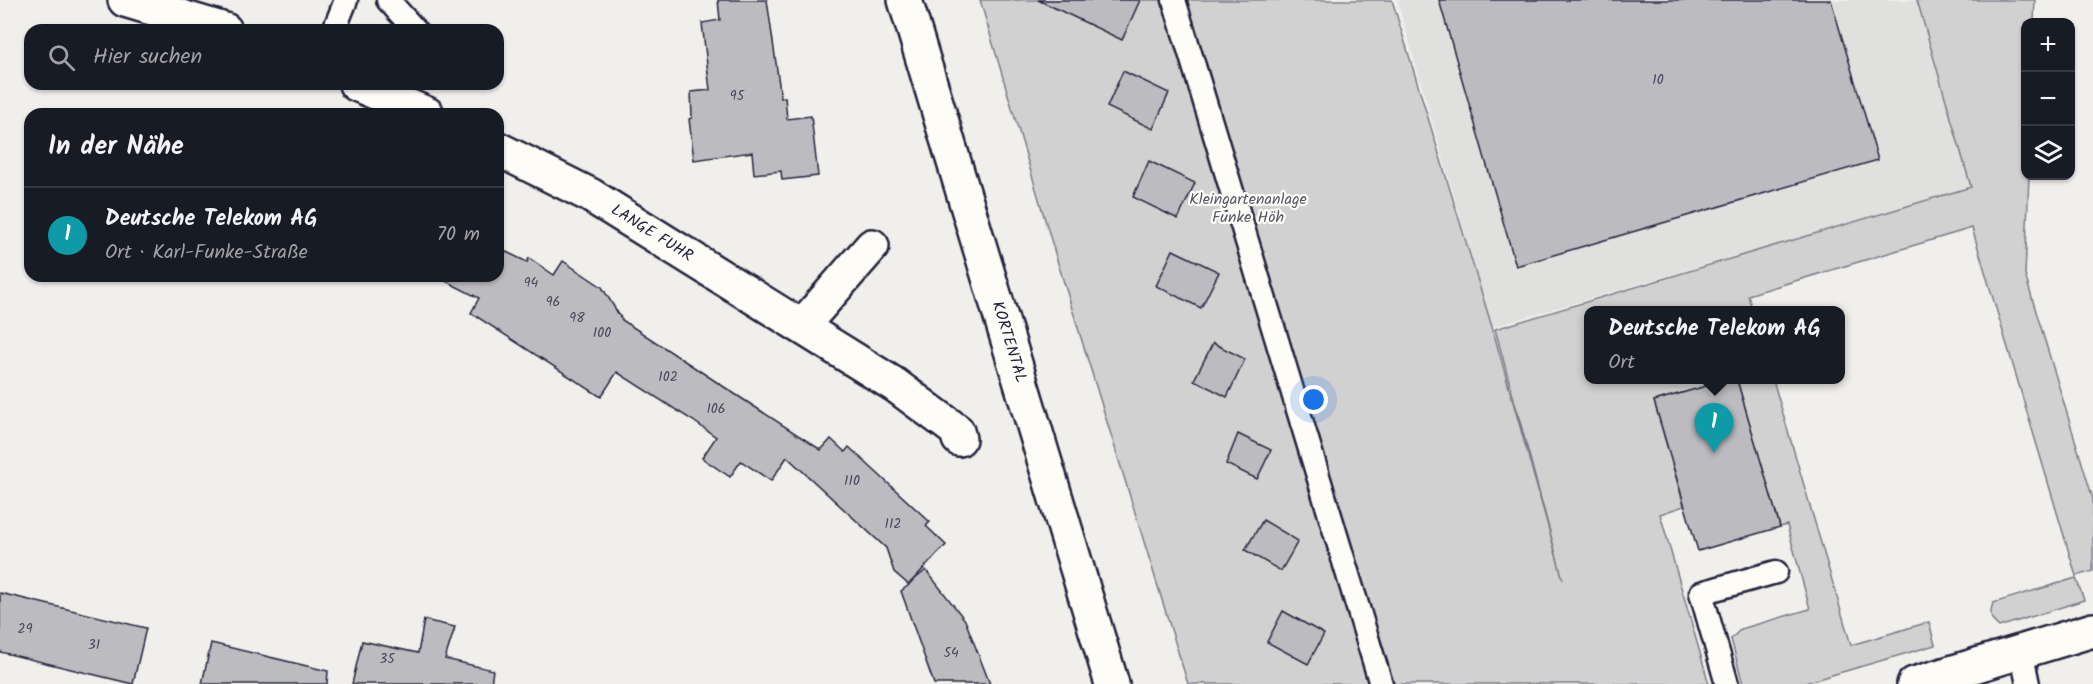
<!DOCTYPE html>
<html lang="de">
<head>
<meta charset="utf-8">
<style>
  :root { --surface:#171b24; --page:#242831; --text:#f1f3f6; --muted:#9ea1a6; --line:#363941; --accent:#1f6fb2 }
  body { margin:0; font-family:Kalam,sans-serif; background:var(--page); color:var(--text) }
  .controls { position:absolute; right:18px; top:18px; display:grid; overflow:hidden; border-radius:12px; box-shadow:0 2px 4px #0004 }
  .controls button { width:54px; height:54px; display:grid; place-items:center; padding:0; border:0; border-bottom:2px solid var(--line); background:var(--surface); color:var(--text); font:30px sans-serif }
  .you { position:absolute; left:1314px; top:400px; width:21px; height:21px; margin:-15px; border:4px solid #fff; border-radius:50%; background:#1a73e8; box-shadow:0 0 0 9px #1a73e833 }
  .badge { display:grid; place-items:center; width:39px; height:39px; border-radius:50%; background:var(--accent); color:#fff; font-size:20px; font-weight:700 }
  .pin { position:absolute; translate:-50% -50px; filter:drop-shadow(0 2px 3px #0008) }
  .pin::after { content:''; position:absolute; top:32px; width:21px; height:18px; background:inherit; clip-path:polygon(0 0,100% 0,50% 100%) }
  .popup { position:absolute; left:1584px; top:306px; width:261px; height:78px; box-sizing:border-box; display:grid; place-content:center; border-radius:12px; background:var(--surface); filter:drop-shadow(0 2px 4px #0005); font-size:20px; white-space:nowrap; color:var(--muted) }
  .popup b { font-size:22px; color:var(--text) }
  .popup::after { content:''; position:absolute; left:50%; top:100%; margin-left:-12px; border:12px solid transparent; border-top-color:var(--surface) }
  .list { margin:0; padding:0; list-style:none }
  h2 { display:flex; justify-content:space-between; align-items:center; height:78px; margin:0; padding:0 24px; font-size:26px }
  h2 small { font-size:20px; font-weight:400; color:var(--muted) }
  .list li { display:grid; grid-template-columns:39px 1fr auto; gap:18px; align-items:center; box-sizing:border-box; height:96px; padding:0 24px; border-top:2px solid var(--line) }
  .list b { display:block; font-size:22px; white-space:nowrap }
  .list p { margin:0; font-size:20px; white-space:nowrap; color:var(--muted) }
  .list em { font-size:20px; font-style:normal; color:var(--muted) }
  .icon { flex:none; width:33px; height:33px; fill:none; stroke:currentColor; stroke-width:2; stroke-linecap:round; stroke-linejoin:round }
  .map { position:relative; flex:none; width:2093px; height:684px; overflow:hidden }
  .search { position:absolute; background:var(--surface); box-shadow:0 2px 4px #0004; left:24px; top:24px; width:480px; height:66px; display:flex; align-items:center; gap:15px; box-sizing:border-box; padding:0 21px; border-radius:18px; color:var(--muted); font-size:22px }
  .panel { position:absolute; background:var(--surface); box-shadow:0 2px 4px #0004; left:24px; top:108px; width:480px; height:174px; border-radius:18px }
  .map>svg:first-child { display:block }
</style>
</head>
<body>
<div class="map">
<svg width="2093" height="684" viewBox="0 0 2093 684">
  <rect width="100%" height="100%" fill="#f0efec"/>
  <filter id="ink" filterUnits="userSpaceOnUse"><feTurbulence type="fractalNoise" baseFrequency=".0167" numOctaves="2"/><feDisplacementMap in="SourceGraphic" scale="12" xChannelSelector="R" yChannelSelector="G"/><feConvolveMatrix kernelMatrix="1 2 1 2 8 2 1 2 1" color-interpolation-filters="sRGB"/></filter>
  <g filter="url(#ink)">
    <!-- built -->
    <polygon fill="#e0e0df" points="1397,0 1916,0 1971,187 1492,327"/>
    <!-- green -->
    <g fill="#d2d1d1" stroke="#7a7a86" stroke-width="1.5">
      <polygon points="980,0 1392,0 1492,327 1563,580 1495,329 1971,187 1917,0 2035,0 2034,22 2026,22 2026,176 2029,176 2025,275 2093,499 2093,571 2076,576 1972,228 1748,295 1752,310 1588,310 1588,380 1727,380 1654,401 1684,506 1660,514 1709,684 1188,684 1057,260"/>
      <polygon points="1737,380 1773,380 1851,645 1929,622 1935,645 1801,684 1743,684 1731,639 1741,629 1810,609 1787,525 1780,527"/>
      <path d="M 2076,578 L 2084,600 L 1999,627 C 1990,619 1989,615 1993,603 Z"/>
    </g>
    <!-- building -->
    <g fill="#bcbcc0" stroke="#22223b" stroke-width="1.5">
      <polygon points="718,0 767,0 781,98 785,97 787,119 811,116 818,176 782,180 781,171 754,174 752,152 694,160 689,119 692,118 691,92 710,90 702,23 720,20"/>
      <polygon points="1038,0 1140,0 1122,40"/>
      <polygon points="1439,0 1831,0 1878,160 1516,266"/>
      <polygon points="1123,71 1169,93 1153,129 1107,107"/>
      <polygon points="1149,161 1195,183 1178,219 1133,197"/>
      <polygon points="498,248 527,262 529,258 554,275 563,261 602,287 622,320 741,398 821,450 831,439 845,452 849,447 930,522 926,526 946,545 909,584 926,570 965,620 990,684 934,684 901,591 909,585 894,572 886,548 787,457 771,481 741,461 730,477 702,458 716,437 692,420 617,372 601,397 471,313 479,298 436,276 498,276"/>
      <polygon points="1173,250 1219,272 1201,308 1156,286"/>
      <polygon points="1213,343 1245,359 1227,397 1194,380"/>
      <polygon points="1727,380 1737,380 1780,527 1698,551 1654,401"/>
      <polygon points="1238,434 1271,450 1257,479 1226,464"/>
      <polygon points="1263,520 1298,541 1281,571 1245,550"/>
      <polygon points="0,593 146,628 133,684 0,652"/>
      <polygon points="1283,611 1324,634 1308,664 1267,642"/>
      <polygon points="424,620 455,627 445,659 493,670 491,684 352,684 362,641 418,653"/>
      <polygon points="211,643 328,671 327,684 202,684"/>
    </g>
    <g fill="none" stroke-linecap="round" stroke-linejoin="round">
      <!-- service casing -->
      <g stroke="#22223b" stroke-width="27">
        <g id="service">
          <polyline points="388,0 415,30"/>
          <polyline points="1174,0 1381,684"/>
          <polyline points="334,30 346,0"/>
          <polyline points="2021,651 2028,684"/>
          <polyline points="1727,684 1701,593 1776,572"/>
        </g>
      </g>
      <!-- minor casing -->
      <g stroke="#22223b" stroke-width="38">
        <g id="minor">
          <polyline points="125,0 225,30"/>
          <polyline points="356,84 427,114"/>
          <polyline points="498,149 590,195 895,385 957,431 959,439"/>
          <polyline points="802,326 872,246"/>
          <polyline points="1914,684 2093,630"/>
        </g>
      </g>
      <!-- tertiary casing -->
      <g stroke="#22223b" stroke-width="38">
        <polyline id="tertiary" points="905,0 1112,684"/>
      </g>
      <!-- service -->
      <use href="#service" stroke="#fdfcf7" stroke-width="22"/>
      <!-- minor -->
      <use href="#minor" stroke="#fdfcf7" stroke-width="33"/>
      <!-- tertiary -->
      <use href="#tertiary" stroke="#fdfcf7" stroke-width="33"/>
    </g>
  </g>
  <g text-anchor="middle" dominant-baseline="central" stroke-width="4.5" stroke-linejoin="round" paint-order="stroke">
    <!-- number labels -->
    <g font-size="14" fill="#48485c">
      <text x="1658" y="80">10</text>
      <text x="737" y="96">95</text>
      <text x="531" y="283">94</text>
      <text x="553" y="302">96</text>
      <text x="577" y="318">98</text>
      <text x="602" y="333">100</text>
      <text x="668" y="377">102</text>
      <text x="716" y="409">106</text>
      <text x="852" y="481">110</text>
      <text x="893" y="524">112</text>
      <text x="25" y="629">29</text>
      <text x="94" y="645">31</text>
      <text x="951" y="653">54</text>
      <text x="387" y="659">35</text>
    </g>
    <!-- park labels -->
    <g font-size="16" fill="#575768" stroke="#fdfcf7">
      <text x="1248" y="199">Kleingartenanlage<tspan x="1248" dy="18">Funke Höh</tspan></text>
    </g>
    <!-- street labels -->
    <g font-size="16" fill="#22223b" stroke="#fdfcf7">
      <text transform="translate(652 233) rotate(32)">LANGE FUHR</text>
      <text transform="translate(1009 342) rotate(73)">KORTENTAL</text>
    </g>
  </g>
</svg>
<div class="controls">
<button>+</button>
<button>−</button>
<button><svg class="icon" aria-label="layers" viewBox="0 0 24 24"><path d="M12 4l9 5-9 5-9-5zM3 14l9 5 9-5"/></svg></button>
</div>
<div class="you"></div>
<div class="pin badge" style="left:1714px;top:453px;background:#0f9aa8">1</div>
<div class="popup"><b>Deutsche Telekom AG</b>Ort</div>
<div class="search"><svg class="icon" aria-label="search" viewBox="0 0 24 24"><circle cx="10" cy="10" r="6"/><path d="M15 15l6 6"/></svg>Hier suchen</div>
<section class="panel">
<h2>In der Nähe<small></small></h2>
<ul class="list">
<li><span class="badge" style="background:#0f9aa8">1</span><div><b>Deutsche Telekom AG</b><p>Ort · Karl-Funke-Straße</p></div><em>70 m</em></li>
</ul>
</section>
</div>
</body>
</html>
